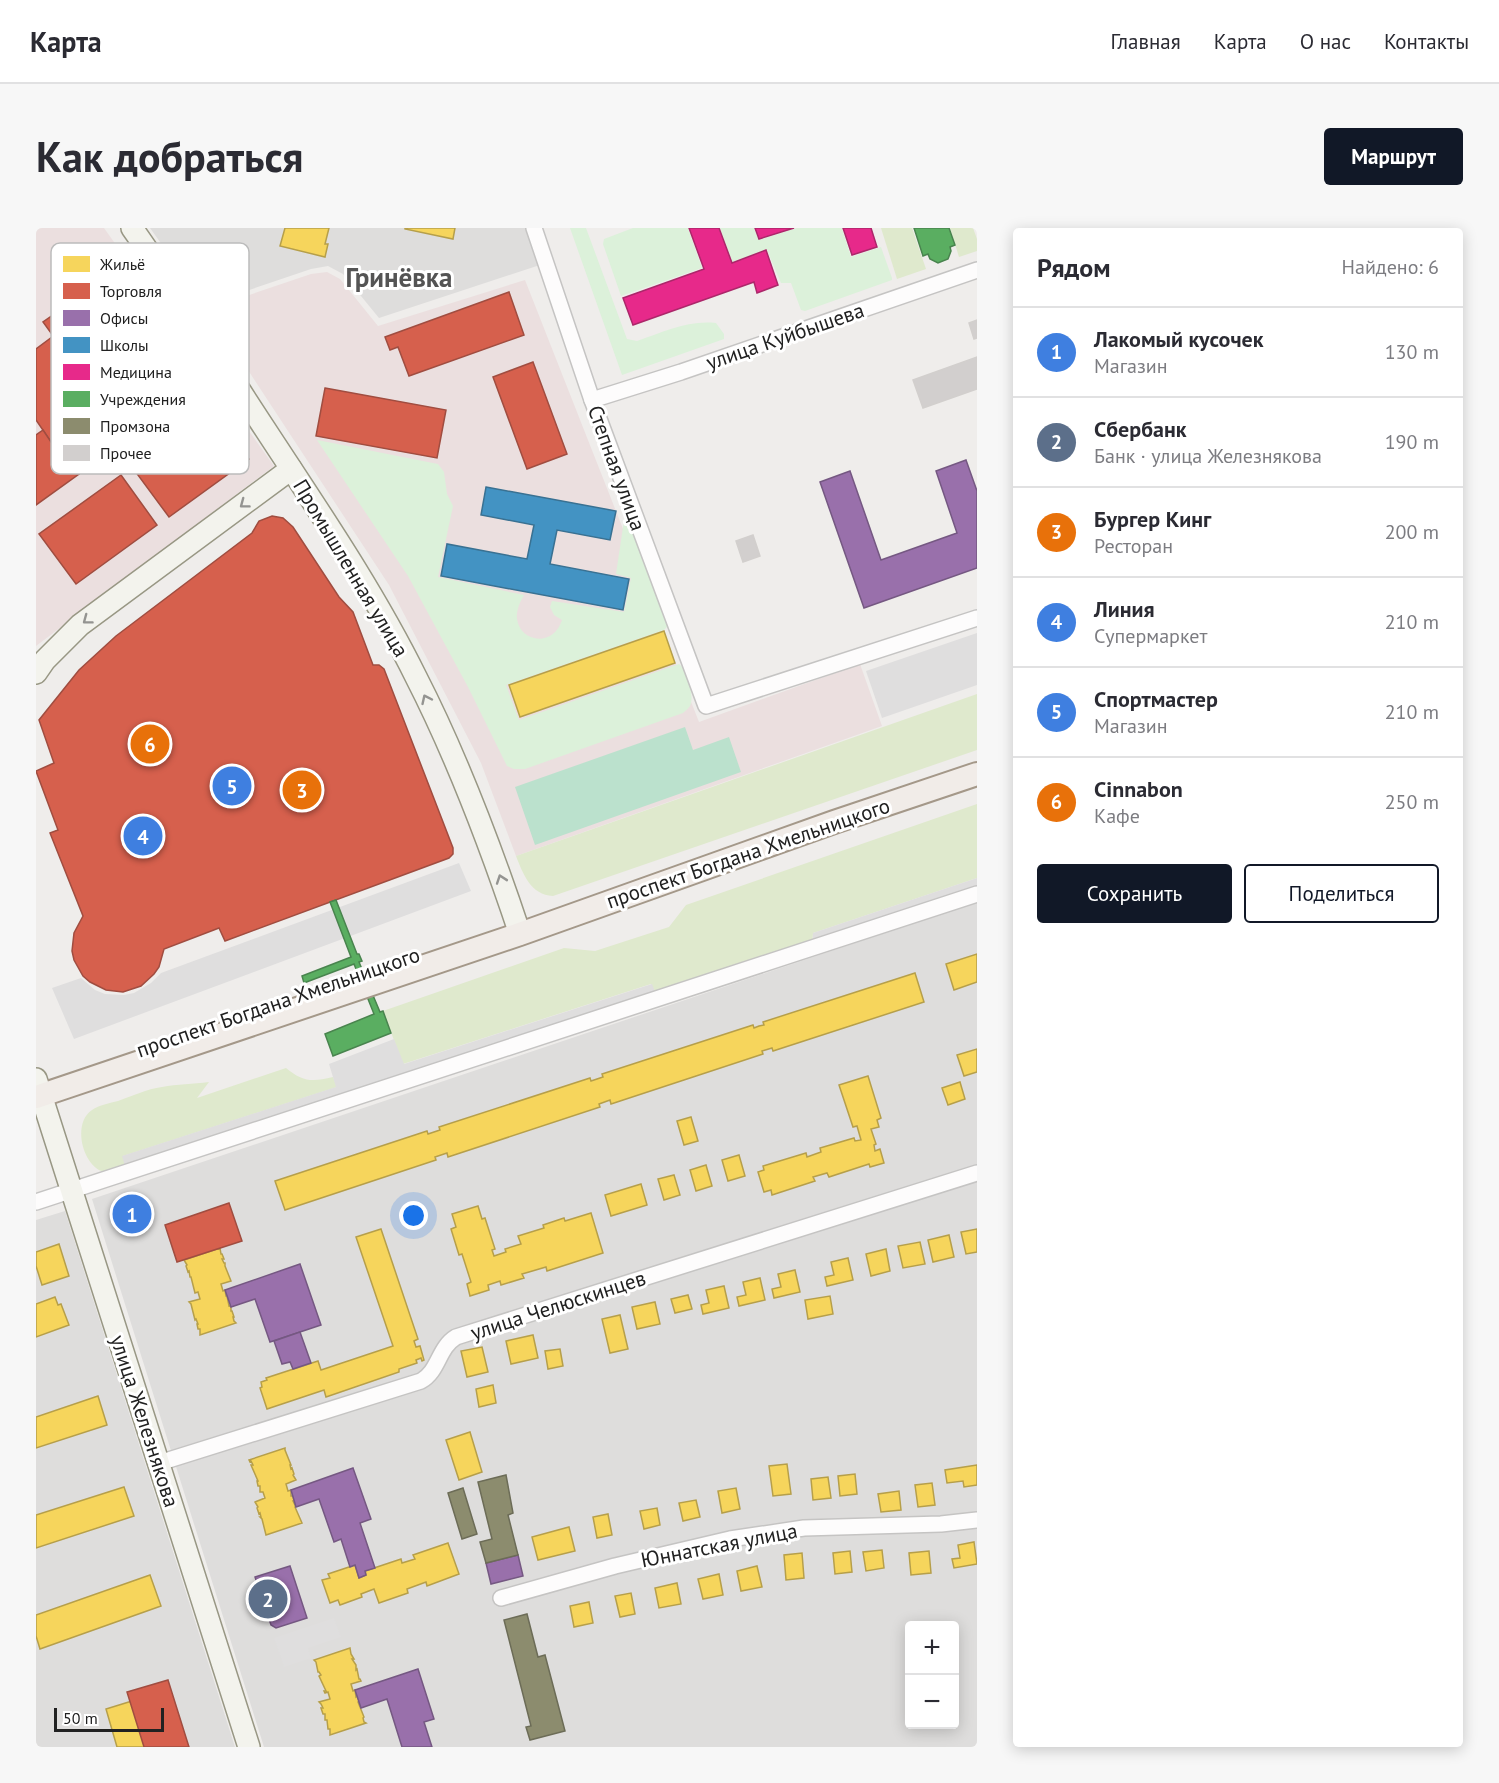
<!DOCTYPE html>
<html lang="ru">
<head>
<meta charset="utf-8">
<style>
  :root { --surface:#fff; --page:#f7f7f7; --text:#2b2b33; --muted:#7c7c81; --line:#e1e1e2; --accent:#111827 }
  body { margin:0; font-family:"PT Sans",sans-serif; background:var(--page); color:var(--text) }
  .controls { position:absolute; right:18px; bottom:18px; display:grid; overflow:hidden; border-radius:6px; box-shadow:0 3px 15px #0003 }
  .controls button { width:54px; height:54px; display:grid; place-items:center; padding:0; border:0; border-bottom:2px solid var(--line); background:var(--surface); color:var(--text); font:30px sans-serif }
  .scale { position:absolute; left:18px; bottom:15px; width:110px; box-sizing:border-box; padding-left:6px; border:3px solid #212121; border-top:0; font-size:16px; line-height:21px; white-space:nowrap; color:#212121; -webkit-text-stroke:4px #fff; paint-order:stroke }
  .you { position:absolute; left:378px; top:988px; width:21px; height:21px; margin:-15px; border:4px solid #fff; border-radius:50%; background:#1a73e8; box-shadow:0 0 0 9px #1a73e833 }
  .badge { display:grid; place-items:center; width:39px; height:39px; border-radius:50%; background:var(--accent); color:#fff; font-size:20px; font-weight:700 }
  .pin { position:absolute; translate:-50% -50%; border:3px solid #fff; box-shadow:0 2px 6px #0006 }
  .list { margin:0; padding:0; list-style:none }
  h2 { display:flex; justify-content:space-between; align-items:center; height:78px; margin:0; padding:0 24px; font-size:26px }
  h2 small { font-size:20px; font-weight:400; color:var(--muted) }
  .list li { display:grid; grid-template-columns:39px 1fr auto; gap:18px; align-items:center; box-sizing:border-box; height:90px; padding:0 24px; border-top:2px solid var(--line) }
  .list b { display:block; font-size:22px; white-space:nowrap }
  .list p { margin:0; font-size:20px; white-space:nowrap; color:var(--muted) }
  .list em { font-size:20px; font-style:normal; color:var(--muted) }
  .actions { display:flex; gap:12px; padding:18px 24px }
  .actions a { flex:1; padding:14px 0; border:2px solid var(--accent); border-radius:6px; text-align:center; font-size:21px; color:var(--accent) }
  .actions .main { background:var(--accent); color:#fff }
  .map { position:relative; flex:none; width:941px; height:1519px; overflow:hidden; border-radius:6px }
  header { display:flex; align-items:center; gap:36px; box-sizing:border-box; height:84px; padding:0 30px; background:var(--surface); border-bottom:2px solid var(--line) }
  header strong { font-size:28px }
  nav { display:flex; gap:33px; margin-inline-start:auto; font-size:21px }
  .intro { display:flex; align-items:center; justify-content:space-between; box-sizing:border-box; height:144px; padding:0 36px }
  h1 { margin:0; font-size:42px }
  .button { padding:15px 27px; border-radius:6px; background:var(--accent); color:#fff; font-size:21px; font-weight:700 }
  main { display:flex; gap:36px; padding:0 36px }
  aside { flex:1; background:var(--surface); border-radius:6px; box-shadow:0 3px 15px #0003 }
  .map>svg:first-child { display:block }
</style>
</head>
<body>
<header>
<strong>Карта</strong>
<nav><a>Главная</a><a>Карта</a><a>О нас</a><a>Контакты</a></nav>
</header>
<div class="intro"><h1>Как добраться</h1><a class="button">Маршрут</a></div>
<main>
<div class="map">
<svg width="941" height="1519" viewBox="0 0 941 1519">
  <rect width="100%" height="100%" fill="#efedeb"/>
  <!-- residential -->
  <g fill="#dedddc" fill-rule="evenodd">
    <polygon points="114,0 505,0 516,33 343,90 307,46 292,38 275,41 169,77"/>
    <path d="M 941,674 L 941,1519 L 228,1519 L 56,971 ZM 874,1398 L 918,1398 L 918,1496 L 874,1496 Z"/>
    <polygon points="29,983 199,1519 0,1519 0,992"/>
  </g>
  <!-- commercial -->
  <g fill="#ebdfdf">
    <polygon points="0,0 68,0 238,238 0,418"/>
    <polygon points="291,44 304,51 342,98 489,52 663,494 824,436 846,498 480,628 445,535 353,357 172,81 275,46"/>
  </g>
  <!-- grass -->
  <g fill="#dfe9cd">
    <polygon points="845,0 876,0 890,41 861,51"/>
    <polygon points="914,0 937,0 941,11 941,23 923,29"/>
    <path d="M 941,466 L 941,522 L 517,668 C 495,667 487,646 480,628 Z"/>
    <polygon points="941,576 941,650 777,705 776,718 620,768 615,756 367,836 347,783 528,720 559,723 633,699 650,677"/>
    <path d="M 250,840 C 267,854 276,854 297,849 L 301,859 L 87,928 L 90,942 C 83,943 74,947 68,944 C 46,938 36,895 56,882 C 63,877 74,875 82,873 C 96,868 111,861 126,859 C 141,856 157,856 173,854 L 161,870 Z"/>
  </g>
  <!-- park -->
  <g fill="#dcf1da">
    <path d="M 534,0 L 550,0 L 591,111 L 601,113 C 628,104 651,92 680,95 L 688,106 L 688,111 L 586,147 Z"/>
    <polygon points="597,0 652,0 666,40 585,68 567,16 568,11"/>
    <polygon points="684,0 718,0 723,12 761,0 806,0 815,29 845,19 856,50 856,52 769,83 765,82 755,55 745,55 731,22 696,34"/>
    <path d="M 281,212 L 402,236 L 408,244 L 411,266 L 417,278 L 402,349 L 488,367 C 484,374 480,383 481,391 C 484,414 517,420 526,392 L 518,387 L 514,379 L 516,373 L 588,384 L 595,350 L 580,346 L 590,279 L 633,397 L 628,402 L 470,457 L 483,492 L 643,436 C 651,442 659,468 654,478 C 652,481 649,483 647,485 L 489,541 L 478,541 L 471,538 L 432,459 L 372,348 Z"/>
  </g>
  <!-- pitch -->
  <polygon fill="#bbe1cd" points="649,499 657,522 693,509 705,544 499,617 479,559"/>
  <!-- parking -->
  <g fill="#dfdede">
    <polygon points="941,405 941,457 846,490 830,443"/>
    <polygon points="423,635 435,663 38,811 16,760 45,750 59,762 69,766 88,767 98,765 115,755 125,745"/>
    <polygon points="941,650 941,666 776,721 777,705"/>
    <polygon points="616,756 622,771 91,945 86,928 300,859 293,836 358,811 368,836"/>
    <polygon points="298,1390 305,1409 272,1420 275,1430 248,1439 238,1410"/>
  </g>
  <!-- homes -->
  <g fill="#f6d55c" stroke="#b69f4a" stroke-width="1.5">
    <polygon points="249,0 293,0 289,16 292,16 289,29 244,18"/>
    <polygon points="369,0 419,0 417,11 369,1"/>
    <polygon points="628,403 639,435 484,489 473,457"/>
    <polygon points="941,726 941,754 918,762 910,736"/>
    <polygon points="879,745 888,774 737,823 736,820 726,823 727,826 575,876 574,872 563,876 564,879 412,929 411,925 399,929 400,932 249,982 239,953 391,903 392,906 404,902 403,899 554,850 555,853 567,849 566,846 717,797 718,800 723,798 728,797 727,794"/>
    <polygon points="941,821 941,844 928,848 921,827"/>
    <polygon points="832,848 845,890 841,892 843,899 835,901 840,916 838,917 839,923 844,921 848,935 834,939 833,936 793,949 791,945 777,949 779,953 736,967 735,962 728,964 722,944 728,942 727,938 770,925 771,929 785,924 784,920 818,910 819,913 825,912 821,898 817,899 803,857"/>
    <polygon points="924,854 929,871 912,877 906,860"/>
    <polygon points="655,889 662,913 648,917 641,893"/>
    <polygon points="703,927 709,948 692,953 686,932"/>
    <polygon points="670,937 676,958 660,963 654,942"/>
    <polygon points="638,947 644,967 628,972 622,951"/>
    <polygon points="605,956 611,977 575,988 569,967"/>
    <polygon points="442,978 446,991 449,990 459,1021 456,1022 458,1028 470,1024 469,1021 485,1016 482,1008 508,1000 507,997 528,990 529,993 555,985 567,1025 511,1043 510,1039 493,1044 486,1046 488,1050 465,1057 464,1053 452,1057 453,1062 434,1068 431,1056 435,1054 426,1026 423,1027 415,1001 420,999 416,986"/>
    <polygon points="345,1001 382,1111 378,1113 380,1119 384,1118 388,1132 386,1133 385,1130 380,1132 381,1135 363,1141 363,1144 290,1169 288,1162 231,1181 224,1160 226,1159 225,1154 231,1152 230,1150 282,1133 285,1142 357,1118 320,1009"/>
    <polygon points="941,1001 941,1024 930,1026 925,1004"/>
    <polygon points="913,1007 918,1029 897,1034 892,1012"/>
    <polygon points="884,1014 889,1036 867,1040 862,1018"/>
    <polygon points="23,1016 33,1048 6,1057 0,1038 0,1024"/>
    <polygon points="184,1020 185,1026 186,1026 188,1031 186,1031 188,1035 189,1035 189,1038 195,1053 185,1056 187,1063 189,1062 190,1068 191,1068 193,1078 195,1077 195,1083 196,1083 198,1089 197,1089 198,1093 200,1095 164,1107 164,1101 162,1101 161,1096 162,1096 160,1091 159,1092 155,1076 153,1074 164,1071 162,1064 159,1065 155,1049 154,1049 153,1043 152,1044 150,1038 151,1037 148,1032"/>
    <polygon points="850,1021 854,1043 835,1048 830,1026"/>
    <polygon points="812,1030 817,1052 791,1058 789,1049 798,1047 795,1034"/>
    <polygon points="759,1042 764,1064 738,1070 736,1061 745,1059 742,1046"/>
    <polygon points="724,1050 729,1072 703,1078 701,1069 710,1067 707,1054"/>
    <polygon points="688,1058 693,1080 667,1086 665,1077 673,1075 670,1062"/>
    <polygon points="652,1067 656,1081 639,1085 635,1071"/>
    <polygon points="794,1068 797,1086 772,1091 769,1072"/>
    <polygon points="19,1069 22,1077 25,1076 33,1097 0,1109 0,1076"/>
    <polygon points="619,1074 624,1096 601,1101 596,1079"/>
    <polygon points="584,1087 592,1121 574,1125 566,1091"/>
    <polygon points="497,1107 502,1130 475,1136 470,1113"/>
    <polygon points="446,1119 452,1144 431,1149 425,1123"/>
    <polygon points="524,1121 527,1138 512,1141 509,1123"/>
    <polygon points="457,1157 460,1175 443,1179 440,1161"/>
    <polygon points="62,1168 71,1197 0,1220 0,1189"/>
    <polygon points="434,1204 446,1244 423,1252 410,1212"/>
    <polygon points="249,1220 249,1222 255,1237 254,1237 255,1241 256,1240 258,1246 257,1247 260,1252 250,1256 252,1263 255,1262 255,1268 257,1268 258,1273 257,1273 259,1277 260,1277 259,1279 266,1295 230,1307 226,1291 224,1289 225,1289 224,1285 223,1286 221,1280 222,1279 219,1274 229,1270 227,1264 224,1264 224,1258 222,1258 221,1253 222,1253 215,1237 217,1237 215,1233 214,1234 213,1232"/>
    <polygon points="751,1236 755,1266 737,1268 733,1238"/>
    <polygon points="941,1237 941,1257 928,1259 927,1253 911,1255 909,1242"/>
    <polygon points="819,1246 821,1266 804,1268 802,1248"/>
    <polygon points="792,1249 795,1270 777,1272 775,1251"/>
    <polygon points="896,1255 899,1277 882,1279 879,1257"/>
    <polygon points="88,1259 98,1288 0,1320 0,1287"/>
    <polygon points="700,1260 704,1281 686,1285 682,1263"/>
    <polygon points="863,1263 865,1282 845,1284 842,1266"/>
    <polygon points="660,1272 664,1289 647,1293 643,1275"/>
    <polygon points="621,1280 624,1297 608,1301 604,1283"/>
    <polygon points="572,1286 576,1307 561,1310 557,1289"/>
    <polygon points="533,1299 539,1323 502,1332 496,1309"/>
    <polygon points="938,1314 941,1336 918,1340 916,1331 924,1330 922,1317"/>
    <polygon points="412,1315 423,1346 391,1358 390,1354 371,1361 372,1365 343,1375 338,1361 325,1366 326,1369 304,1377 302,1372 294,1375 286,1352 294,1350 292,1346 319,1337 323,1350 330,1347 329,1343 365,1331 366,1335 379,1331 377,1327"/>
    <polygon points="846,1322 848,1340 830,1343 827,1324"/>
    <polygon points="814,1323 816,1344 799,1346 797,1325"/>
    <polygon points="893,1323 895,1345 875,1347 873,1325"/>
    <polygon points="766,1325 768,1350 750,1352 748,1327"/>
    <polygon points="721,1338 726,1359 705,1363 701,1343"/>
    <polygon points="683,1346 687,1367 667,1371 662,1351"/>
    <polygon points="114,1347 125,1378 4,1421 0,1408 0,1387"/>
    <polygon points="641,1355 645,1376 623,1380 619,1360"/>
    <polygon points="595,1365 599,1386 584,1389 579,1368"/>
    <polygon points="553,1374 557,1395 538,1399 534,1378"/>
    <polygon points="314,1420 315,1426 318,1431 316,1431 320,1437 320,1442 321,1441 323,1451 324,1451 325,1453 315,1456 317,1463 319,1462 320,1469 321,1468 323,1473 322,1474 328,1489 327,1490 328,1494 330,1495 294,1507 294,1501 292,1501 291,1492 289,1492 289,1486 287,1486 285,1480 287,1480 285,1476 283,1474 294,1471 292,1464 289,1465 288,1463 290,1463 283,1448 285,1447 283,1444 282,1444 280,1434 278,1432"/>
    <polygon points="96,1473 99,1483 105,1481 116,1519 81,1519 70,1481"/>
  </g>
  <!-- shops -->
  <g fill="#d6604d" stroke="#a04d40" stroke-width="1.5">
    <polygon points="50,64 58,75 15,105 7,94"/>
    <polygon points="473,64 488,107 373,148 362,119 354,122 349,109"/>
    <polygon points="16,109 65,178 42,194 67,229 43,246 18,212 15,214 0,192 0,121"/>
    <polygon points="497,134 531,226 491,241 457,149"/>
    <polygon points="289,160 410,182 401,230 280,208"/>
    <polygon points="176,180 213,231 133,289 96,239"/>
    <polygon points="7,202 15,214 18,212 43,246 0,277 0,207"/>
    <polygon points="85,247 121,297 40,356 3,306"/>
    <polygon points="236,288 247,290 257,299 303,369 317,384 337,437 343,437 348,441 417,620 417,626 413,630 189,713 183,700 128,721 123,739 118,746 105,758 87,764 70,762 54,754 47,748 38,732 36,723 38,705 47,688 14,605 22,602 0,543 18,535 3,492 43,442 80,408 216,305 223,293"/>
    <polygon points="193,975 206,1013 141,1034 129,997"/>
    <polygon points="102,979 106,990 90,994 87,983"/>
    <polygon points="132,1452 153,1519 108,1519 91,1464"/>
  </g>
  <!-- offices -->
  <g fill="#9970ab" stroke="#755882" stroke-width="1.5">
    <polygon points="930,232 941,263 941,340 828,380 784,254 814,243 845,332 921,305 900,243"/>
    <polygon points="264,1036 285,1097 234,1114 219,1071 195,1079 189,1062"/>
    <polygon points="264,1104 275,1135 257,1141 254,1134 246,1136 238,1113"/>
    <polygon points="317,1240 335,1291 324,1295 339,1340 329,1343 330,1347 323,1350 319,1337 314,1339 305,1311 298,1314 283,1271 260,1279 255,1262"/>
    <polygon points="482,1327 487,1348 455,1356 450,1335"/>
    <polygon points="254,1338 271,1390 240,1400 235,1397 219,1349"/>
    <polygon points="382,1441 398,1491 388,1494 396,1519 366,1519 351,1471 325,1480 319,1462"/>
  </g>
  <!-- schools -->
  <polygon fill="#4393c3" stroke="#397192" stroke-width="1.5" points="450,259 580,283 574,312 521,302 514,336 593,351 587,382 405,348 411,316 491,331 498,297 445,287"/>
  <!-- health -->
  <g fill="#e7298a" stroke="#ac276a" stroke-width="1.5">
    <polygon points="653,0 683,0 696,35 730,22 742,57 721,65 718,54 597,97 587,70 668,41"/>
    <polygon points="719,0 758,0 723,11"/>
    <polygon points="807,0 835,0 841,19 816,27"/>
  </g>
  <!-- public -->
  <g fill="#5aae61" stroke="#49844e" stroke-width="1.5">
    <polygon points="878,0 913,0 919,17 914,19 915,23 912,31 902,35 894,31 892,26 887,28"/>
    <polygon points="300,672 321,726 323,726 326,733 323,734 344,784 347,783 355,805 297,828 289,806 338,786 318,736 268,755 266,748 315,729 294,674"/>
  </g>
  <!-- industry -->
  <g fill="#8c8c6e" stroke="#6c6c57" stroke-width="1.5">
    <polygon points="470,1247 477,1285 472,1287 482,1327 450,1335 444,1314 456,1311 442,1254"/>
    <polygon points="427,1260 441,1306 426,1311 412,1265"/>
    <polygon points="491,1386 502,1429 509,1427 529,1503 494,1512 490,1499 495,1498 468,1392"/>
  </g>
  <!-- building -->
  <g fill="#d2cfce" stroke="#d2cfcd" stroke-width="1.5">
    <polygon points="941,92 941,110 938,111 933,95"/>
    <polygon points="941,129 941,161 887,180 877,152"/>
    <polygon points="717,307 724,328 707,334 700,313"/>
  </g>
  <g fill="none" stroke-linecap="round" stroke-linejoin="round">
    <!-- street casing -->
    <g stroke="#c5c4c3" stroke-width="18">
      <g id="street">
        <polyline points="498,0 556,172 670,478 941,390"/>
        <polyline points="556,172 645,144 941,42"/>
        <polyline points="0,974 941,666"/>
        <path d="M 123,1235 L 385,1153 C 403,1143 402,1120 420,1109 L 941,945"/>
        <polyline points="465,1370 579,1338 694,1311 768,1300 905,1296 941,1292"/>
      </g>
    </g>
    <!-- secondary casing -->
    <g stroke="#989784" stroke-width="24">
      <g id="secondary">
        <path d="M 96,0 C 142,65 185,134 229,201 C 282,282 337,362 380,449 C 422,531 455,619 484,706"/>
        <polyline points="0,445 9,432 44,397 255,241"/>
        <polyline points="0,851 213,1519"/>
      </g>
    </g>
    <!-- primary casing -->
    <g stroke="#a49889" stroke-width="26">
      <polyline id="primary" points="0,869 484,706 798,594 941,546"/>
    </g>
    <!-- street -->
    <use href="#street" stroke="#fdfcfc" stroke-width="15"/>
    <!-- secondary -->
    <use href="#secondary" stroke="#f3f3ed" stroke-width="21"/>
    <!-- primary -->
    <use href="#primary" stroke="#f1ece8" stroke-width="22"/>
  </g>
  <!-- one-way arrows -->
  <defs><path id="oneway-chevron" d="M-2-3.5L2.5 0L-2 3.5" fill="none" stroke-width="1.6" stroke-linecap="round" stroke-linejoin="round" transform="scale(1.5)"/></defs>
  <g stroke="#949491">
    <use href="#oneway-chevron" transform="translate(208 276) rotate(143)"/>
    <use href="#oneway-chevron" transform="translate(51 392) rotate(143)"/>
    <use href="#oneway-chevron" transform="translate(390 471) rotate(-115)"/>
    <use href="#oneway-chevron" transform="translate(465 651) rotate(-109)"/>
  </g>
  <g text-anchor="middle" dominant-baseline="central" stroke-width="6" stroke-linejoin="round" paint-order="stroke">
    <!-- street labels -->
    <g font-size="21" fill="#212121" stroke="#fff">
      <text transform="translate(749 108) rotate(-19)">улица Куйбышева</text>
      <text transform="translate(581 240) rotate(70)">Степная улица</text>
      <text transform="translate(315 340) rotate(59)">Промышленная улица</text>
      <text transform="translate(712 625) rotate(-19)">проспект Богдана Хмельницкого</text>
      <text transform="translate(242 774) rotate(-19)">проспект Богдана Хмельницкого</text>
      <text transform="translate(522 1077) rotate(-18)">улица Челюскинцев</text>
      <text transform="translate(109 1193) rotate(72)">улица Железнякова</text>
      <text transform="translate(683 1317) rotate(-11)">Юннатская улица</text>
    </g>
    <!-- district labels -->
    <g font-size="27" font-weight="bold" fill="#545454" stroke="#fff">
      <text x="363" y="49">Гринёвка</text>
    </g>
  </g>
  <!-- legend -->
  <rect x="15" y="15" width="198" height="231" rx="9" fill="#fff" stroke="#bcbcbc" stroke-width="1.5"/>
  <rect x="27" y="28" width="27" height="16" fill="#f6d55c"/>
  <rect x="27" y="55" width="27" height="16" fill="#d6604d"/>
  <rect x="27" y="82" width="27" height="16" fill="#9970ab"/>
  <rect x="27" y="109" width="27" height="16" fill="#4393c3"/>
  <rect x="27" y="136" width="27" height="16" fill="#e7298a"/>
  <rect x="27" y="163" width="27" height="16" fill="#5aae61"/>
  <rect x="27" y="190" width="27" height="16" fill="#8c8c6e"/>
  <rect x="27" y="217" width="27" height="16" fill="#d2cfce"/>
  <g font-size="16" fill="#212121">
    <text x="64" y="42">Жильё</text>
    <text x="64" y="69">Торговля</text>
    <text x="64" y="96">Офисы</text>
    <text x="64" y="123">Школы</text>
    <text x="64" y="150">Медицина</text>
    <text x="64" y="177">Учреждения</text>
    <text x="64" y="204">Промзона</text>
    <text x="64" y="231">Прочее</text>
  </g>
</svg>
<div class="controls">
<button>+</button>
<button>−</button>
</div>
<div class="scale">50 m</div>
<div class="you"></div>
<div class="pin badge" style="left:96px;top:986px;background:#3f7fe0">1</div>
<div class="pin badge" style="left:232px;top:1371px;background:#5c6f8a">2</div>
<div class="pin badge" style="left:266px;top:562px;background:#e8710a">3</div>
<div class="pin badge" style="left:107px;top:608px;background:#3f7fe0">4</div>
<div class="pin badge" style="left:196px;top:558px;background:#3f7fe0">5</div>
<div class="pin badge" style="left:114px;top:516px;background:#e8710a">6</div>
</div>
<aside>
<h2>Рядом<small>Найдено: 6</small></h2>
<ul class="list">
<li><span class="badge" style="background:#3f7fe0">1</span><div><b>Лакомый кусочек</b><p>Магазин</p></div><em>130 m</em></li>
<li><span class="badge" style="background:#5c6f8a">2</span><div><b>Сбербанк</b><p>Банк · улица Железнякова</p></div><em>190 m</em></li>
<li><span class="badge" style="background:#e8710a">3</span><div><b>Бургер Кинг</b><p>Ресторан</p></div><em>200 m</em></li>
<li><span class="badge" style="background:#3f7fe0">4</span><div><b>Линия</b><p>Супермаркет</p></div><em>210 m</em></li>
<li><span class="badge" style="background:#3f7fe0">5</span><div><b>Спортмастер</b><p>Магазин</p></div><em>210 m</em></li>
<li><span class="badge" style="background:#e8710a">6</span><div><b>Cinnabon</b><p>Кафе</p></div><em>250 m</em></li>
</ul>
<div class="actions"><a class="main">Сохранить</a><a>Поделиться</a></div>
</aside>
</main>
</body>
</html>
